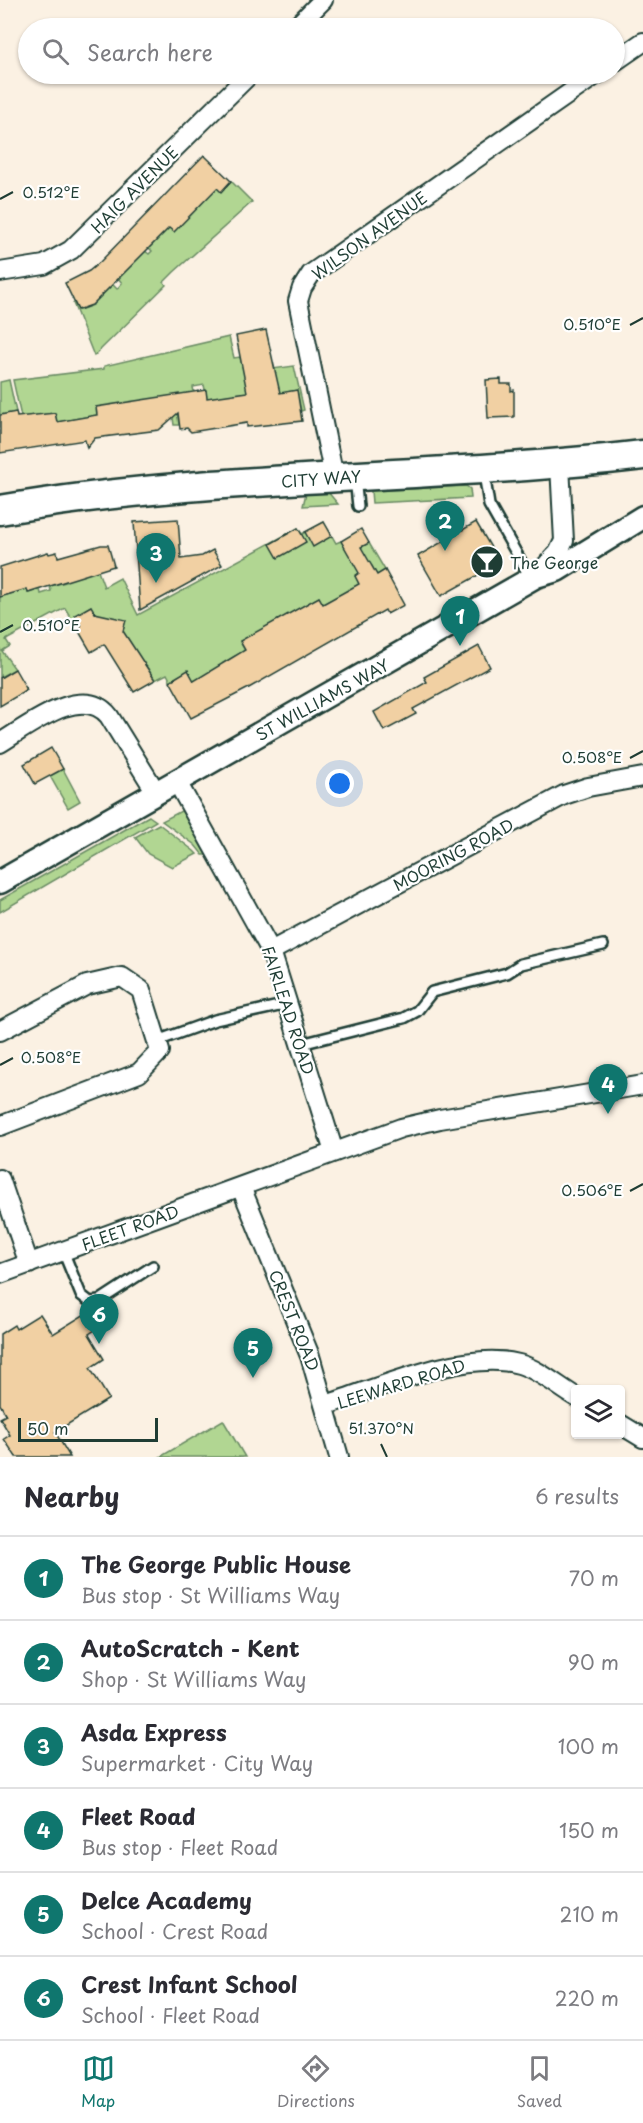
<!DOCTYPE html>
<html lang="en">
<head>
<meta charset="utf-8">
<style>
  :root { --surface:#fff; --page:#f7f7f7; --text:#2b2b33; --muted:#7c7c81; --line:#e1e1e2; --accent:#0f766e }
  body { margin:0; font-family:"Playpen Sans",sans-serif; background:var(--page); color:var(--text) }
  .controls { position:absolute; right:18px; bottom:18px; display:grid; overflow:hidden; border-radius:6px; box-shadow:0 2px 4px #0004 }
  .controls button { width:54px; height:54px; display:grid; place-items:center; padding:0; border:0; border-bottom:2px solid var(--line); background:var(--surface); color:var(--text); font:30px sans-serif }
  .scale { position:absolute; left:18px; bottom:15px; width:140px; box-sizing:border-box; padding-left:6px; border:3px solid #1f3d34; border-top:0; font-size:16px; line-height:21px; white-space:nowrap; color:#1f3d34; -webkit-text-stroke:4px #fff; paint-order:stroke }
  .you { position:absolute; left:340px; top:784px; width:21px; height:21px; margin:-15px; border:4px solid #fff; border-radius:50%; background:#1a73e8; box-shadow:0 0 0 9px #1a73e833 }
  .badge { display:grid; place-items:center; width:39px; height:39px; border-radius:50%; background:var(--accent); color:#fff; font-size:20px; font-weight:700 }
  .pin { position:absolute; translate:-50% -50px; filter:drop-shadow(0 2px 3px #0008) }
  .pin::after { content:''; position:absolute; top:32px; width:21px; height:18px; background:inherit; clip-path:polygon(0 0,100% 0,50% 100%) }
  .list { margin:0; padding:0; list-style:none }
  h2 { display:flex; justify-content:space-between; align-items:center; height:78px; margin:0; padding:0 24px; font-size:26px }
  h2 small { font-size:20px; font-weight:400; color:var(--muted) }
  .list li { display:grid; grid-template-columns:39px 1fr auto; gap:18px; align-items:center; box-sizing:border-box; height:84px; padding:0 24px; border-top:2px solid var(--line) }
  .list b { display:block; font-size:22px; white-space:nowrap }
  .list p { margin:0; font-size:20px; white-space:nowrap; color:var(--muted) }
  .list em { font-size:20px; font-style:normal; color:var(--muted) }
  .icon { flex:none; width:33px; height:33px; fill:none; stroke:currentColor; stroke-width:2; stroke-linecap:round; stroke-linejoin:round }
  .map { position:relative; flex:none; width:643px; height:1457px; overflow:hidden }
  .search { position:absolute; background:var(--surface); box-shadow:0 2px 4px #0004; left:18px; right:18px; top:18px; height:66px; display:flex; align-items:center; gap:15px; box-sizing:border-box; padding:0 21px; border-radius:33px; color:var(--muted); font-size:22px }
  .sheet { height:582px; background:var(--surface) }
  nav { display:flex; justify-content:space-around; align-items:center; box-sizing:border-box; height:84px; border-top:2px solid var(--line); background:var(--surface); font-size:16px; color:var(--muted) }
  nav a { display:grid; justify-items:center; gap:3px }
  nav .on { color:var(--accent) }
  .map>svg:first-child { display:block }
</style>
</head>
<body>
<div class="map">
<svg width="643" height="1457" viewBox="0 0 643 1457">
  <rect width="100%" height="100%" fill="#fbf1e3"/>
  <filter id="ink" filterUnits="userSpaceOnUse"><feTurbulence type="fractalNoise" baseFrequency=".0167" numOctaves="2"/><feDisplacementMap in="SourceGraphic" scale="12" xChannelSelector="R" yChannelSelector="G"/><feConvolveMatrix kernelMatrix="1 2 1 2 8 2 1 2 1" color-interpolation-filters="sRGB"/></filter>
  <g filter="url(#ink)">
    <!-- green -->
    <g fill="#b1d692" stroke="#688a63" stroke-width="1.5">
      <polygon points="231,181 252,202 174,272 164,282 166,285 94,356 73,303 80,310 93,305 89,295 112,284 117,289 122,283 118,278 145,251 149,254 152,251 149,248 184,210 190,216 216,187 221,191"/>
      <path d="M 229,337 L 234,358 L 240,357 L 244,373 L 294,366 L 304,410 L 301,411 L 297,390 C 275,394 250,399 243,424 L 238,394 L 209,398 L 214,428 L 204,385 L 193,387 L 195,398 L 177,411 L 179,425 L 174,425 L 170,396 L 97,415 L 57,422 L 55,413 L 21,417 L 13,380 L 104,369 L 104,366 Z"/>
      <polygon points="9,380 16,412 0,415 0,382"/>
      <polygon points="466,486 470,489 471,498 372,503 371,491"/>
      <polygon points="327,491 338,504 303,506 306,493"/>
      <polygon points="324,522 336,543 341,541 349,554 369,543 385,570 377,575 372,566 355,576 359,584 323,604 319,597 240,642 261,678 239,663 235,656 223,663 226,670 201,693 188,671 173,679 182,695 179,697 167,674 155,680 147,667 118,654 124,626 99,620 91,606 75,615 81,626 77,628 65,608 6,640 10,646 2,651 15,669 0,677 0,590 2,596 17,592 23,575 29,593 40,589 41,594 51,591 50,586 66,582 61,567 98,571 104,587 120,578 138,615 298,528 302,534"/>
      <polygon points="63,769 80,801 68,808 50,776"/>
      <polygon points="181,811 184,812 209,855 203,855 195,845 162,821"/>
      <polygon points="149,816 156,821 0,912 0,900"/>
      <polygon points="159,824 194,851 197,854 172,867 148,854 135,837"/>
      <polygon points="223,1420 245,1457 160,1457"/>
    </g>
    <!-- building -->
    <g fill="#f1d0a3" stroke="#1f3d34" stroke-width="1.5">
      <polygon points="204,155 231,181 221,192 217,188 174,232 169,228 92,305 78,310 65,283 89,271 100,262"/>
      <polygon points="266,330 280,393 297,390 302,421 247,427 247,423 191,432 187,428 180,429 178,413 159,430 95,438 87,448 85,440 0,453 0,415 16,412 17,417 55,413 57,422 97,415 96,407 206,390 207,398 247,392 236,336"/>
      <polygon points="501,379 501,384 511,384 511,391 514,390 514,417 488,418 486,380"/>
      <polygon points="178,519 181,559 202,556 213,550 222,565 140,610 134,522"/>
      <polygon points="324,522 332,536 313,547 305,532"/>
      <polygon points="476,522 500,563 441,596 418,556"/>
      <polygon points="298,528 306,542 278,558 270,544"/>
      <polygon points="361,529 369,543 361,547 377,575 385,570 404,605 387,614 385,610 247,689 191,718 170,681 188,670 194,681 245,650 240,641 319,597 323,604 359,584 355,576 359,573 341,541"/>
      <polygon points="101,545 108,545 114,566 28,593 27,589 0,597 0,567 48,552 49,554 57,552 58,557"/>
      <polygon points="91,606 95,613 126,620 123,631 155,680 134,692 104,644 91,652 77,628 81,626 75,615"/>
      <polygon points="479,646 490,667 413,709 416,714 384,731 374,712 427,682 424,677"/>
      <polygon points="15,669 27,690 0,706 0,678"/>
      <polygon points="51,748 63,769 35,784 24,764"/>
      <polygon points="40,1314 53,1334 85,1314 95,1330 89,1334 104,1359 90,1368 109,1399 55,1432 70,1457 16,1457 4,1439 10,1435 0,1418 6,1415 0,1404 0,1334 14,1325 16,1329"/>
    </g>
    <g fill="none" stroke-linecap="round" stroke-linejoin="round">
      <!-- service casing -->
      <g stroke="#1f3d34" stroke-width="14">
        <g id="service">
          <polyline points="484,473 489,505 531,579"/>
          <polyline points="355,478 358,506"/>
          <polyline points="157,1041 215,1020 288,1004"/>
          <polyline points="301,1044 404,1018 417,1011 432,992 507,973 521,964 603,945"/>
          <polyline points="63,1251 81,1295 90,1302 99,1301 153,1266"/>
        </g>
      </g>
      <!-- minor casing -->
      <g stroke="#1f3d34" stroke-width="22">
        <g id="minor">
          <polyline points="295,28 323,0"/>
          <polyline points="614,62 643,42"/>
          <polyline points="0,272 44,265 71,250 250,74"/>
          <polyline points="334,477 298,301 302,288 311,274 597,74"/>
          <polyline points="536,576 558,553 564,541 560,465"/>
          <path d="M 0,743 C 27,727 82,682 109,716 L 156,792"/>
          <polyline points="176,780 271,951 334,1152"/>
          <polyline points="271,951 564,795 588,787 643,777"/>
          <polyline points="0,1031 87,985 122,977 141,990 160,1051 139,1073 0,1126"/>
          <polyline points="0,1179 29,1264"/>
          <polyline points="241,1187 310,1356 339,1457"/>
          <polyline points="0,1274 401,1128 440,1119 643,1085"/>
          <path d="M 326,1405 C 379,1388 465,1349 519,1364 C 538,1369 559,1387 576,1397"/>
          <polyline points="620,1424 643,1438"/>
        </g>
      </g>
      <!-- tertiary casing -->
      <g stroke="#1f3d34" stroke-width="27">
        <polyline id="tertiary" points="0,882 536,576 557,570 643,517"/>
      </g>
      <!-- primary casing -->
      <g stroke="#1f3d34" stroke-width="33">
        <path id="primary" d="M 0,510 C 213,473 429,480 643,455"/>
      </g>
      <!-- service -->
      <use href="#service" stroke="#fff" stroke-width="9"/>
      <!-- minor -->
      <use href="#minor" stroke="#fff" stroke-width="18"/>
      <!-- tertiary -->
      <use href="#tertiary" stroke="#fff" stroke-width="22"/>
      <!-- primary -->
      <use href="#primary" stroke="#fff" stroke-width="28"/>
    </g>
  </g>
  <!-- ticks -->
  <path fill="none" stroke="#1f3d34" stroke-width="2" d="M 0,199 L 13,192M 630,325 L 643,318M 0,632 L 13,625M 630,758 L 643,751M 0,1065 L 13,1058M 630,1191 L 643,1184M 381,1444 L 387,1457"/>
  <!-- icons -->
  <defs>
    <g id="bar-disc" transform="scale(1.725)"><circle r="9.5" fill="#1f3d34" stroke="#fff"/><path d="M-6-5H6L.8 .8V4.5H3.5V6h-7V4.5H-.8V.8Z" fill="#fff"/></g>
  </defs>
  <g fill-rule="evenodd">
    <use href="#bar-disc" x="487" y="562"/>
  </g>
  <g text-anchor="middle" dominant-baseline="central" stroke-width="4.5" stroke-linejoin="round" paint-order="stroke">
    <!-- street labels -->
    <g font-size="16" fill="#1f3d34" stroke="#fff">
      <text transform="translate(134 189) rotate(-45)">HAIG AVENUE</text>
      <text transform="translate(369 235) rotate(-36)">WILSON AVENUE</text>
      <text transform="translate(321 478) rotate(-4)">CITY WAY</text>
      <text transform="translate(322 699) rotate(-29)">ST WILLIAMS WAY</text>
      <text transform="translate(453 854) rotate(-28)">MOORING ROAD</text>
      <text transform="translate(289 1010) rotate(72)">FAIRLEAD ROAD</text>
      <text transform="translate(130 1227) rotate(-20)">FLEET ROAD</text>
      <text transform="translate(295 1320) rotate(68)">CREST ROAD</text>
      <text transform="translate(401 1383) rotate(-17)">LEEWARD ROAD</text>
    </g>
    <!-- poi labels -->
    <g font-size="16" fill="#1f3d34" stroke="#fff" text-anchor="start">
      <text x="510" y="562">The George</text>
    </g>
  </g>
  <g font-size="15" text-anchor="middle" fill="#1f3d34" stroke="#fff" stroke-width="4.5" stroke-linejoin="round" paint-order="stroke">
    <text x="51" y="198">0.512°E</text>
    <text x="592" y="330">0.510°E</text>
    <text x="51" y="631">0.510°E</text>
    <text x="592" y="763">0.508°E</text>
    <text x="51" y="1063">0.508°E</text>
    <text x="592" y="1196">0.506°E</text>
    <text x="381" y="1434">51.370°N</text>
  </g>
</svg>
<div class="controls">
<button><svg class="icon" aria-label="layers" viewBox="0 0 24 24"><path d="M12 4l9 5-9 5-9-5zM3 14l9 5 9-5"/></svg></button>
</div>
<div class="scale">50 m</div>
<div class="you"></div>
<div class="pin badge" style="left:460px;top:646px">1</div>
<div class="pin badge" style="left:445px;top:551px">2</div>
<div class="pin badge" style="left:156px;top:583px">3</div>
<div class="pin badge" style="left:608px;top:1114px">4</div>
<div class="pin badge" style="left:253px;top:1378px">5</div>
<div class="pin badge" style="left:99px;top:1344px">6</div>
<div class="search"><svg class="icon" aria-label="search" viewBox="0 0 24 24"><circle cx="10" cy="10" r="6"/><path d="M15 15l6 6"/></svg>Search here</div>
</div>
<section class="sheet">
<h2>Nearby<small>6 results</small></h2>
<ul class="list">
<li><span class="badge">1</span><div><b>The George Public House</b><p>Bus stop · St Williams Way</p></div><em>70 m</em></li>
<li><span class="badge">2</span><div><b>AutoScratch - Kent</b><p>Shop · St Williams Way</p></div><em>90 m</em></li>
<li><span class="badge">3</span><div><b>Asda Express</b><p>Supermarket · City Way</p></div><em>100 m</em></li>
<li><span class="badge">4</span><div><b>Fleet Road</b><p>Bus stop · Fleet Road</p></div><em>150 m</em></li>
<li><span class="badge">5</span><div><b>Delce Academy</b><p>School · Crest Road</p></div><em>210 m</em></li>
<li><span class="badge">6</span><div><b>Crest Infant School</b><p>School · Fleet Road</p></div><em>220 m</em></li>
</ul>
</section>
<nav>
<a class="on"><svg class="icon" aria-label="map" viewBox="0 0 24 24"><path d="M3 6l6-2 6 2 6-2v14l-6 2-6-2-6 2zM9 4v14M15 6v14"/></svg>Map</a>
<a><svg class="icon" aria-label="directions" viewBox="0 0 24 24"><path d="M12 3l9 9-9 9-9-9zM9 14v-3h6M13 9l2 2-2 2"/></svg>Directions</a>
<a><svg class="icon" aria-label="saved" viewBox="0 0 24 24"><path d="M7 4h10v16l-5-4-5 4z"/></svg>Saved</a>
</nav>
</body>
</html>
